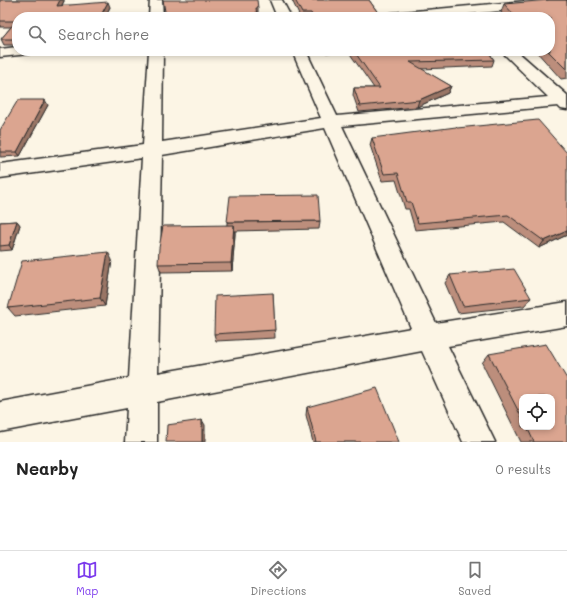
<!DOCTYPE html>
<html lang="en">
<head>
<meta charset="utf-8">
<style>
  :root { --surface:#fff; --page:#f2f2f2; --text:#222; --muted:#767676; --line:#e0e0e0; --accent:#7c3aed }
  body { margin:0; font-family:Mali,sans-serif; background:var(--page); color:var(--text) }
  .controls { position:absolute; right:12px; bottom:12px; display:grid; overflow:hidden; border-radius:8px; box-shadow:0 2px 6px #0003 }
  .controls button { width:36px; height:36px; display:grid; place-items:center; padding:0; border:0; border-bottom:1px solid var(--line); background:var(--surface); color:var(--text); font:20px sans-serif }
  .list { margin:0; padding:0; list-style:none }
  h2 { display:flex; justify-content:space-between; align-items:center; height:52px; margin:0; padding:0 16px; font-size:17px }
  h2 small { font-size:13px; font-weight:400; color:var(--muted) }
  .icon { flex:none; width:22px; height:22px; fill:none; stroke:currentColor; stroke-width:2; stroke-linecap:round; stroke-linejoin:round }
  .map { position:relative; flex:none; width:567px; height:442px; overflow:hidden }
  .search { position:absolute; background:var(--surface); box-shadow:0 2px 6px #0003; left:12px; right:12px; top:12px; height:44px; display:flex; align-items:center; gap:10px; box-sizing:border-box; padding:0 14px; border-radius:16px; color:var(--muted); font-size:15px }
  .sheet { height:108px; background:var(--surface) }
  nav { display:flex; justify-content:space-around; align-items:center; box-sizing:border-box; height:56px; border-top:1px solid var(--line); background:var(--surface); font-size:11px; color:var(--muted) }
  nav a { display:grid; justify-items:center; gap:2px }
  nav .on { color:var(--accent) }
  .map>svg:first-child { display:block }
</style>
</head>
<body>
<div class="map">
<svg width="567" height="442" viewBox="0 0 567 442">
  <rect width="100%" height="100%" fill="#fcf5e5"/>
  <filter id="ink" filterUnits="userSpaceOnUse"><feTurbulence type="fractalNoise" baseFrequency=".025" numOctaves="2"/><feDisplacementMap in="SourceGraphic" scale="8" xChannelSelector="R" yChannelSelector="G"/><feConvolveMatrix kernelMatrix="1 2 1 2 8 2 1 2 1" color-interpolation-filters="sRGB"/></filter>
  <g filter="url(#ink)">
    <g fill="none" stroke-linecap="round" stroke-linejoin="round">
      <!-- minor casing -->
      <g stroke="#2b2b2b" stroke-width="3">
        <g id="minor">
          <polygon points="150,0 162,0 163,17 149,17"/>
          <polygon points="270,0 282,0 291,17 277,17"/>
          <polygon points="537,0 567,0 567,5 434,17 385,17 387,14 392,13"/>
          <polygon points="17,47 17,51 31,51 29,54 0,57 0,49"/>
          <path d="M 149,51 L 163,51 L 162,142 L 321,118 L 292,51 L 306,51 L 337,116 L 548,97 L 501,51 L 517,51 L 567,95 L 567,110 L 561,109 L 558,106 L 342,126 L 436,323 L 567,302 L 567,326 L 448,346 L 495,442 L 463,442 L 422,351 L 157,402 L 157,442 L 125,442 L 127,408 L 0,432 L 0,402 L 129,378 L 142,158 L 0,178 L 0,164 L 143,145 ZM 325,128 L 411,328 L 158,373 L 162,155 Z"/>
        </g>
      </g>
      <!-- minor -->
      <use href="#minor" fill="#fcf5e5" fill-rule="evenodd"/>
    </g>
    <!-- wall -->
    <g fill="#bc8e7c" stroke="#2b2b2b" fill-rule="evenodd">
      <polygon points="0,0 64,0 64,1 62,5 110,7 105,17 17,17 17,45 4,45 1,39 11,27 0,27"/>
      <polygon points="292,0 369,0 381,17 300,17"/>
      <polygon points="567,0 567,78 561,79 536,51 550,51 550,17 505,17 501,12 504,4"/>
      <polygon points="258,8 258,13 166,17"/>
      <polygon points="325,51 347,51 326,53"/>
      <polygon points="348,51 488,51 494,60 492,66 421,69 451,86 448,93 417,107 359,112 353,95 354,88 374,88"/>
      <polygon points="48,105 20,156 0,157 0,130"/>
      <polygon points="372,138 567,235 539,248 504,222 415,230 409,209 405,209 396,180 382,181 370,145"/>
      <polygon points="17,221 20,225 12,250 0,251 0,222"/>
      <polygon points="320,221 319,229 235,231 235,234 232,271 161,272 158,264 227,225 227,222"/>
      <polygon points="112,260 105,306 15,316 8,308"/>
      <polygon points="450,275 531,298 524,306 458,313 445,283"/>
      <polygon points="273,293 275,338 216,341 214,334"/>
      <path d="M 489,354 L 567,442 L 521,442 L 482,363 ZM 522,397 L 552,427 L 522,427 Z"/>
      <polygon points="307,407 399,442 313,442 306,415"/>
    </g>
    <!-- shaded-wall -->
    <g fill="#997465" stroke="#2b2b2b">
      <polygon points="59,0 64,0 64,1 59,11 57,6"/>
      <polygon points="108,2 110,7 105,17 100,17"/>
      <polygon points="451,86 448,93 417,107 419,100"/>
      <polygon points="45,100 48,105 20,156 17,152"/>
      <polygon points="17,221 20,225 12,250 9,245"/>
      <polygon points="234,225 235,234 232,271 231,263"/>
      <polygon points="567,231 567,235 539,248 544,241"/>
      <polygon points="108,252 112,260 105,306 100,298"/>
      <polygon points="202,420 205,425 205,442 202,442"/>
    </g>
    <!-- building -->
    <g fill="#dba590" stroke="#2b2b2b">
      <polygon points="0,0 60,0 57,6 108,2 100,17 17,17 17,39 1,39 16,21 0,21"/>
      <polygon points="163,0 257,0 258,8 256,8 257,17 166,17"/>
      <polygon points="295,0 369,0 381,17 313,17 311,13 302,13"/>
      <polygon points="549,0 567,0 567,69 566,69 548,51 550,51 550,17 516,17 504,4"/>
      <polygon points="354,51 488,51 494,60 410,62 451,86 419,100 360,106 354,88 380,88"/>
      <polygon points="18,100 45,100 17,152 0,152 0,130"/>
      <polygon points="538,120 567,153 567,231 544,241 508,215 418,223 411,202 407,202 398,173 384,174 372,138 456,127 457,128"/>
      <polygon points="318,195 320,221 227,222 230,196"/>
      <polygon points="17,221 9,245 0,246 0,222"/>
      <polygon points="234,225 231,263 158,264 159,248 163,226"/>
      <polygon points="108,252 100,298 8,308 22,261"/>
      <polygon points="514,269 531,298 463,306 450,275"/>
      <polygon points="273,293 275,330 214,334 215,296"/>
      <polygon points="546,344 567,379 567,442 534,442 527,427 552,427 552,397 522,397 522,418 489,354"/>
      <polygon points="377,388 399,442 316,442 307,407"/>
      <polygon points="202,420 202,442 166,442 167,425"/>
    </g>
  </g>
</svg>
<div class="controls">
<button><svg class="icon" aria-label="locate" viewBox="0 0 24 24"><circle cx="12" cy="12" r="6"/><path d="M12 2v4M12 18v4M2 12h4M18 12h4"/></svg></button>
</div>
<div class="search"><svg class="icon" aria-label="search" viewBox="0 0 24 24"><circle cx="10" cy="10" r="6"/><path d="M15 15l6 6"/></svg>Search here</div>
</div>
<section class="sheet">
<h2>Nearby<small>0 results</small></h2>
<ul class="list">
</ul>
</section>
<nav>
<a class="on"><svg class="icon" aria-label="map" viewBox="0 0 24 24"><path d="M3 6l6-2 6 2 6-2v14l-6 2-6-2-6 2zM9 4v14M15 6v14"/></svg>Map</a>
<a><svg class="icon" aria-label="directions" viewBox="0 0 24 24"><path d="M12 3l9 9-9 9-9-9zM9 14v-3h6M13 9l2 2-2 2"/></svg>Directions</a>
<a><svg class="icon" aria-label="saved" viewBox="0 0 24 24"><path d="M7 4h10v16l-5-4-5 4z"/></svg>Saved</a>
</nav>
</body>
</html>
